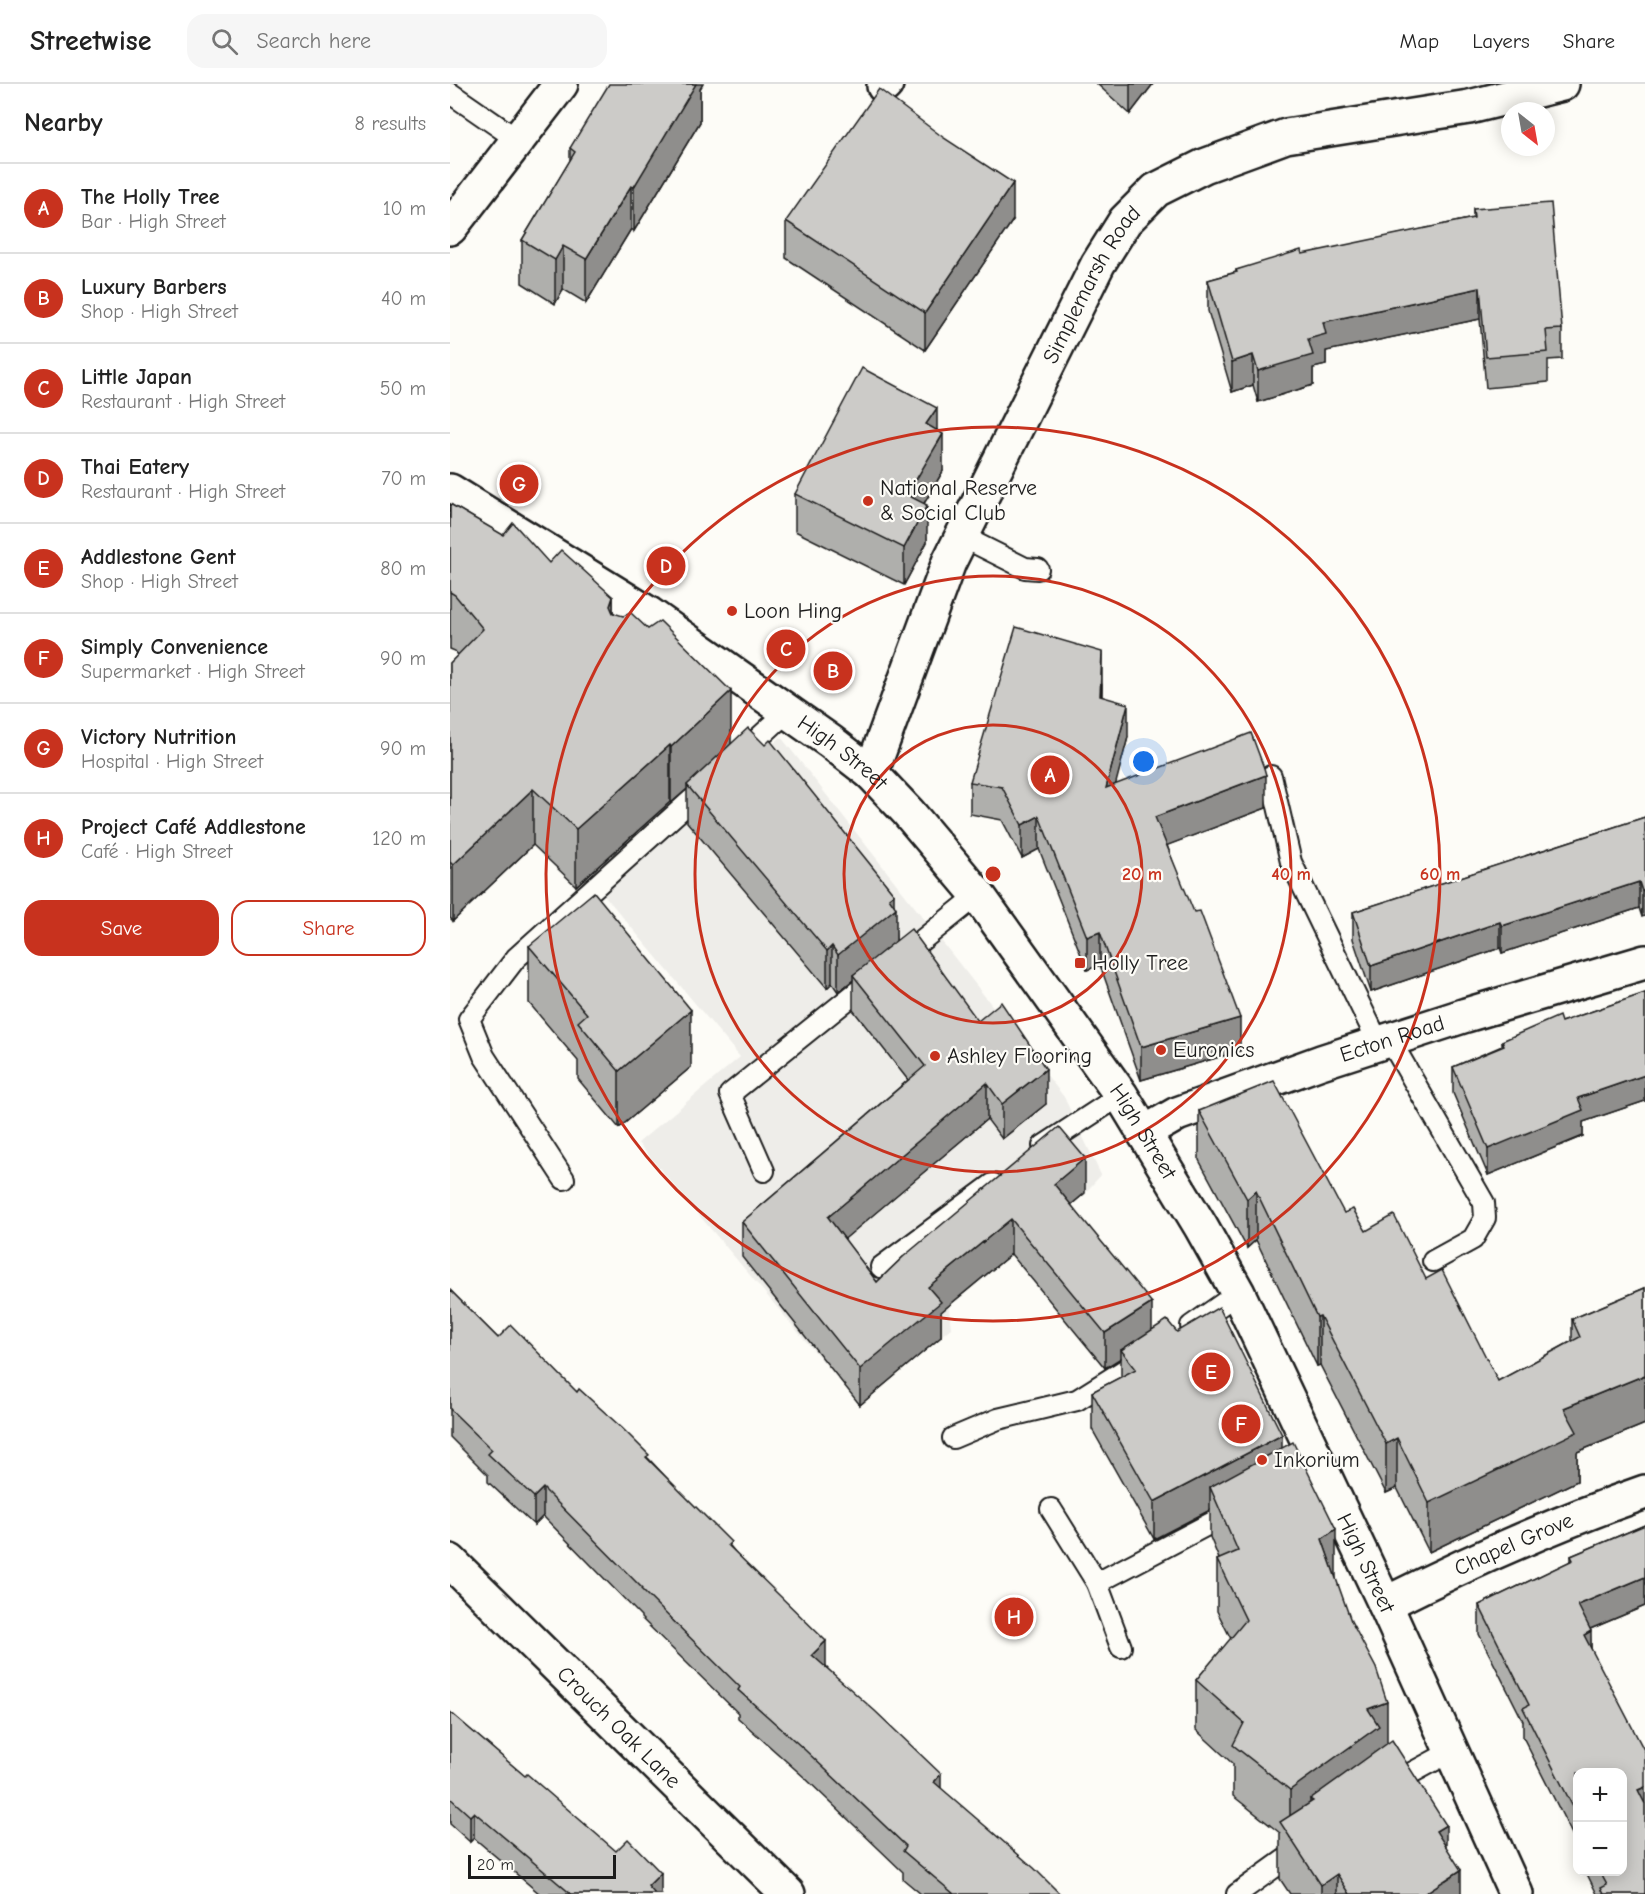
<!DOCTYPE html>
<html lang="en">
<head>
<meta charset="utf-8">
<style>
  :root { --surface:#fff; --page:#f6f6f6; --text:#222; --muted:#767676; --line:#e0e0e0; --accent:#c8321e }
  body { margin:0; font-family:"Comic Neue",sans-serif; background:var(--page); color:var(--text) }
  .controls { position:absolute; right:18px; bottom:18px; display:grid; overflow:hidden; border-radius:12px; box-shadow:0 3px 15px #0003 }
  .controls button { width:54px; height:54px; display:grid; place-items:center; padding:0; border:0; border-bottom:2px solid var(--line); background:var(--surface); color:var(--text); font:30px sans-serif }
  .compass { position:absolute; left:1051px; top:18px; width:54px; height:54px; border-radius:50%; background:var(--surface); box-shadow:0 3px 15px #0003; rotate:149deg }
  .scale { position:absolute; left:18px; bottom:15px; width:148px; box-sizing:border-box; padding-left:6px; border:3px solid #1c1c1c; border-top:0; font-size:16px; line-height:21px; white-space:nowrap; color:#1c1c1c; -webkit-text-stroke:4px #fdfcf7; paint-order:stroke }
  .you { position:absolute; left:694px; top:678px; width:21px; height:21px; margin:-15px; border:4px solid #fff; border-radius:50%; background:#1a73e8; box-shadow:0 0 0 9px #1a73e833 }
  .badge { display:grid; place-items:center; width:39px; height:39px; border-radius:50%; background:var(--accent); color:#fff; font-size:20px; font-weight:700 }
  .pin { position:absolute; translate:-50% -50%; border:3px solid #fff; box-shadow:0 2px 6px #0006 }
  .list { margin:0; padding:0; list-style:none }
  h2 { display:flex; justify-content:space-between; align-items:center; height:78px; margin:0; padding:0 24px; font-size:26px }
  h2 small { font-size:20px; font-weight:400; color:var(--muted) }
  .list li { display:grid; grid-template-columns:39px 1fr auto; gap:18px; align-items:center; box-sizing:border-box; height:90px; padding:0 24px; border-top:2px solid var(--line) }
  .list b { display:block; font-size:22px; white-space:nowrap }
  .list p { margin:0; font-size:20px; white-space:nowrap; color:var(--muted) }
  .list em { font-size:20px; font-style:normal; color:var(--muted) }
  .actions { display:flex; gap:12px; padding:18px 24px }
  .actions a { flex:1; padding:14px 0; border:2px solid var(--accent); border-radius:18px; text-align:center; font-size:21px; color:var(--accent) }
  .actions .main { background:var(--accent); color:#fff }
  .icon { flex:none; width:33px; height:33px; fill:none; stroke:currentColor; stroke-width:2; stroke-linecap:round; stroke-linejoin:round }
  .map { position:relative; flex:none; width:1195px; height:1810px; overflow:hidden }
  header { display:flex; align-items:center; gap:36px; box-sizing:border-box; height:84px; padding:0 30px; background:var(--surface); border-bottom:2px solid var(--line) }
  header strong { font-size:28px }
  nav { display:flex; gap:33px; margin-inline-start:auto; font-size:21px }
  .search { width:420px; height:54px; background:var(--page); display:flex; align-items:center; gap:15px; box-sizing:border-box; padding:0 21px; border-radius:18px; color:var(--muted); font-size:22px }
  main { display:flex }
  aside { flex:1; background:var(--surface) }
  .map>svg:first-child { display:block }
</style>
</head>
<body>
<header>
<strong>Streetwise</strong>
<div class="search"><svg class="icon" aria-label="search" viewBox="0 0 24 24"><circle cx="10" cy="10" r="6"/><path d="M15 15l6 6"/></svg>Search here</div>
<nav><a>Map</a><a>Layers</a><a>Share</a></nav>
</header>
<main>
<aside>
<h2>Nearby<small>8 results</small></h2>
<ul class="list">
<li><span class="badge">A</span><div><b>The Holly Tree</b><p>Bar · High Street</p></div><em>10 m</em></li>
<li><span class="badge">B</span><div><b>Luxury Barbers</b><p>Shop · High Street</p></div><em>40 m</em></li>
<li><span class="badge">C</span><div><b>Little Japan</b><p>Restaurant · High Street</p></div><em>50 m</em></li>
<li><span class="badge">D</span><div><b>Thai Eatery</b><p>Restaurant · High Street</p></div><em>70 m</em></li>
<li><span class="badge">E</span><div><b>Addlestone Gent</b><p>Shop · High Street</p></div><em>80 m</em></li>
<li><span class="badge">F</span><div><b>Simply Convenience</b><p>Supermarket · High Street</p></div><em>90 m</em></li>
<li><span class="badge">G</span><div><b>Victory Nutrition</b><p>Hospital · High Street</p></div><em>90 m</em></li>
<li><span class="badge">H</span><div><b>Project Café Addlestone</b><p>Café · High Street</p></div><em>120 m</em></li>
</ul>
<div class="actions"><a class="main">Save</a><a>Share</a></div>
</aside>
<div class="map">
<svg width="1195" height="1810" viewBox="0 0 1195 1810">
  <rect width="100%" height="100%" fill="#fdfcf7"/>
  <filter id="ink" filterUnits="userSpaceOnUse"><feTurbulence type="fractalNoise" baseFrequency=".0167" numOctaves="2"/><feDisplacementMap in="SourceGraphic" scale="12" xChannelSelector="R" yChannelSelector="G"/><feConvolveMatrix kernelMatrix="1 2 1 2 8 2 1 2 1" color-interpolation-filters="sRGB"/></filter>
  <g filter="url(#ink)">
    <!-- built -->
    <polygon fill="#eeede9" points="331,653 614,1013 651,1091 635,1109 498,1216 501,1244 409,1320 188,1059 290,973 150,806"/>
    <g fill="none" stroke-linecap="round" stroke-linejoin="round">
      <!-- service casing -->
      <g stroke="#1c1c1c" stroke-width="24">
        <g id="service">
          <polyline points="0,9 68,56"/>
          <polyline points="511,452 575,484 588,485"/>
          <polyline points="289,672 338,627"/>
          <polyline points="821,692 841,778 929,960"/>
          <polyline points="451,873 528,811"/>
          <polyline points="940,956 1034,1119 1035,1134 1023,1155 983,1177"/>
          <polyline points="593,1062 671,1011"/>
          <polyline points="314,1087 280,1010 423,895"/>
          <polyline points="114,1095 34,972 19,935 66,874 257,702"/>
          <polyline points="431,1183 543,1100"/>
          <polyline points="741,1242 788,1209"/>
          <polyline points="503,1354 548,1335 627,1316 692,1275"/>
          <polyline points="601,1425 647,1499 671,1563"/>
          <polyline points="647,1499 782,1428"/>
          <polyline points="941,1700 1002,1667"/>
          <polyline points="787,1810 851,1764"/>
        </g>
      </g>
      <!-- minor casing -->
      <g stroke="#1c1c1c" stroke-width="38">
        <g id="minor">
          <polyline points="434,2 436,0"/>
          <path id="s1" d="M 421,689 L 499,478 L 648,180 L 675,137 L 706,106 L 754,82 L 836,52 L 1019,23 L 1112,0"/>
          <path id="s2" d="M 694,1049 L 727,1030 L 871,978 L 1016,931 L 1195,878"/>
          <path id="s3" d="M 0,1477 L 338,1810"/>
          <path id="s4" d="M 935,1520 C 1019,1478 1106,1439 1195,1408"/>
        </g>
      </g>
      <!-- secondary casing -->
      <g stroke="#1c1c1c" stroke-width="38">
        <polyline id="secondary" points="0,144 111,0"/>
      </g>
      <!-- primary casing -->
      <g stroke="#1c1c1c" stroke-width="38">
        <g id="primary">
          <path id="s5" d="M 0,407 L 199,530 L 381,658 L 421,689 L 458,728 L 528,811 L 671,1011 L 751,1143 L 788,1209 L 935,1520 L 1066,1810"/>
        </g>
      </g>
      <!-- service -->
      <use href="#service" stroke="#fdfcf7" stroke-width="20"/>
      <!-- minor -->
      <use href="#minor" stroke="#fdfcf7" stroke-width="33"/>
      <!-- secondary -->
      <use href="#secondary" stroke="#fdfcf7" stroke-width="33"/>
      <!-- primary -->
      <use href="#primary" stroke="#fdfcf7" stroke-width="33"/>
    </g>
    <!-- wall -->
    <g fill="#afafac" stroke="#1c1c1c" stroke-width="1.5">
      <polygon points="647,0 703,0 680,30"/>
      <polygon points="250,5 250,38 184,147 181,145 136,219 113,205 105,220 72,199 72,156 120,77 120,64"/>
      <polygon points="1023,125 1112,245 1112,275 1098,276 1098,298 1036,304 1030,235 876,267 876,281 863,284 863,301 808,318 803,301 782,308 758,227 758,196 786,188 786,186 1023,134"/>
      <polygon points="563,136 475,266 336,174 336,137"/>
      <polygon points="487,346 493,387 474,420 477,458 454,501 345,447 345,410"/>
      <polygon points="0,420 99,479 163,513 163,529 281,660 444,821 446,856 528,937 596,1020 552,1055 537,1035 394,1155 427,1198 453,1173 635,1109 621,1121 702,1246 727,1248 832,1364 886,1496 937,1659 996,1764 1011,1810 840,1810 830,1795 830,1749 783,1712 783,1680 746,1646 746,1596 781,1555 767,1527 767,1476 769,1475 760,1453 760,1426 704,1455 642,1345 642,1308 671,1293 671,1274 655,1284 561,1170 491,1228 491,1253 410,1321 292,1173 292,1138 458,996 403,926 403,896 388,908 382,899 377,904 237,738 237,705 221,719 220,718 126,802 83,761 3,837 0,834 0,579 8,571 5,567 0,565"/>
      <polygon points="652,601 652,612 678,653 665,700 816,724 717,761 790,967 691,996 650,881 637,886 589,765 572,774 552,736 520,730 520,698"/>
      <polygon points="1195,733 1192,833 1189,824 1052,869 1050,864 921,908 903,855 903,828"/>
      <polygon points="79,862 241,983 169,1044 128,995 128,977 79,919"/>
      <polygon points="1195,909 1195,1017 1133,1038 1133,1052 1038,1091 1003,1009 1003,983 1052,962 1052,957 1111,938"/>
      <polygon points="749,1027 894,1129 976,1195 1048,1297 1122,1257 1122,1235 1195,1204 1195,1340 1127,1368 1127,1397 979,1468 947,1404 936,1409 870,1281 867,1282 806,1156 797,1164 749,1076"/>
      <polygon points="0,1206 48,1254 127,1308 199,1375 281,1463 376,1583 491,1705 610,1810 471,1810 453,1795 453,1788 355,1694 288,1634 288,1629 191,1534 191,1532 93,1432 84,1441 38,1398 38,1391 0,1353"/>
      <polygon points="1195,1441 1195,1522 1140,1545 1141,1564 1195,1810 1147,1810 1136,1788 1173,1788 1128,1689 1128,1762 1073,1653 1073,1637 1029,1550 1029,1521 1121,1477 1121,1472"/>
      <polygon points="0,1628 211,1810 90,1810 24,1754 20,1758 0,1740"/>
    </g>
    <!-- shaded-wall -->
    <g fill="#8f8e8c" stroke="#1c1c1c" stroke-width="1.5">
      <polygon points="235,0 253,0 250,5 250,38 184,147 184,103"/>
      <polygon points="680,0 703,0 680,30"/>
      <polygon points="563,99 563,136 475,266 475,229"/>
      <polygon points="181,102 181,145 136,219 136,175"/>
      <polygon points="113,162 113,205 105,220 105,176"/>
      <polygon points="1030,204 1030,235 876,267 876,281 863,284 863,301 808,318 808,287 873,238"/>
      <polygon points="803,271 803,301 782,308 782,278"/>
      <polygon points="487,324 487,361 493,350 493,387 457,448 457,411 476,340"/>
      <polygon points="477,421 477,458 454,501 454,464"/>
      <polygon points="163,513 163,570 160,522"/>
      <polygon points="652,568 652,601 650,645 650,612"/>
      <polygon points="281,607 281,664 237,701 237,705 221,719 221,663"/>
      <polygon points="678,620 678,653 656,737 656,704"/>
      <polygon points="220,661 220,718 126,802 126,745"/>
      <polygon points="816,691 816,724 705,766 705,733"/>
      <polygon points="83,705 83,761 3,837 3,781"/>
      <polygon points="589,732 589,765 572,774 572,741"/>
      <polygon points="1189,798 1189,824 1052,869 1052,842"/>
      <polygon points="1195,806 1195,832 1192,833 1192,807"/>
      <polygon points="444,810 444,826 446,824 446,861 403,891 403,896 388,908 388,871 439,814"/>
      <polygon points="1050,838 1050,864 921,908 921,882"/>
      <polygon points="650,848 650,881 637,886 637,853"/>
      <polygon points="382,862 382,899 377,904 377,867"/>
      <polygon points="241,926 241,983 169,1044 169,987"/>
      <polygon points="790,934 790,967 691,996 691,963"/>
      <polygon points="596,985 596,1020 552,1055 552,1020"/>
      <polygon points="1195,991 1195,1017 1133,1038 1133,1052 1038,1091 1038,1065 1128,1014"/>
      <polygon points="537,999 537,1035 378,1169 378,1133"/>
      <polygon points="635,1074 635,1109 604,1135 604,1100"/>
      <polygon points="806,1107 806,1156 797,1164 797,1115"/>
      <polygon points="561,1135 561,1170 491,1228 491,1253 410,1321 410,1285 478,1203"/>
      <polygon points="702,1219 702,1254 671,1266 671,1274 655,1284 655,1249"/>
      <polygon points="870,1232 870,1281 867,1282 867,1233"/>
      <polygon points="1195,1291 1195,1340 1127,1368 1127,1397 979,1468 979,1419 1114,1324"/>
      <polygon points="832,1351 832,1388 760,1403 760,1426 704,1455 704,1418"/>
      <polygon points="947,1354 947,1404 936,1409 936,1360"/>
      <polygon points="93,1404 93,1432 84,1441 84,1413"/>
      <polygon points="886,1445 886,1496 872,1455"/>
      <polygon points="1195,1493 1195,1522 1128,1550 1128,1521"/>
      <polygon points="1141,1547 1141,1576 1134,1551"/>
      <polygon points="376,1557 376,1585 362,1571"/>
      <polygon points="937,1618 937,1668 863,1717 860,1715 860,1743 840,1753 840,1706 918,1625"/>
      <polygon points="491,1690 491,1719 484,1698"/>
      <polygon points="1195,1703 1195,1732 1188,1706"/>
      <polygon points="24,1728 24,1754 20,1758 20,1732"/>
      <polygon points="996,1741 996,1796 1011,1786 1011,1810 974,1810 986,1747"/>
      <polygon points="211,1789 211,1810 198,1810 198,1802"/>
      <polygon points="887,1790 887,1810 871,1810 871,1801"/>
    </g>
    <!-- building -->
    <g fill="#cccbc8" stroke="#1c1c1c" stroke-width="1.5">
      <polygon points="159,0 246,0 184,103 181,102 136,175 113,162 105,176 72,156 125,68 120,64"/>
      <polygon points="429,5 494,54 563,99 475,229 336,137"/>
      <polygon points="1101,119 1112,245 1096,246 1098,268 1036,273 1030,204 873,238 876,250 858,255 863,271 808,287 803,271 782,278 758,196 787,188 786,186 851,166 852,170 1024,134 1023,125"/>
      <polygon points="412,284 487,324 476,340 493,350 457,411 477,421 454,464 345,410"/>
      <polygon points="0,420 53,451 63,439 99,479 111,466 163,513 160,522 163,529 173,532 181,529 198,545 210,537 281,607 221,663 220,661 126,745 83,705 3,781 0,778 0,579 33,545 5,511 0,508"/>
      <polygon points="566,543 652,568 650,612 678,620 656,704 801,649 814,684 816,691 705,733 744,828 750,827 790,934 691,963 650,848 637,853 589,732 572,741 552,703 520,698"/>
      <polygon points="298,644 315,661 320,656 444,810 439,814 446,824 388,871 382,862 377,867 237,701"/>
      <polygon points="1195,733 1195,806 1192,807 1189,798 1052,842 1050,838 921,882 903,828"/>
      <polygon points="144,808 241,926 169,987 128,938 137,930 79,862"/>
      <polygon points="461,845 528,937 551,918 596,985 552,1020 537,999 378,1133 427,1198 453,1173 609,1043 635,1074 604,1100 702,1219 655,1249 561,1135 478,1203 491,1218 410,1285 292,1138 475,982 403,891"/>
      <polygon points="1195,909 1195,991 1128,1014 1133,1026 1038,1065 1003,983 1054,962 1052,957 1109,932 1111,938"/>
      <polygon points="824,997 894,1129 903,1125 916,1147 944,1131 976,1195 992,1186 1048,1297 1130,1253 1122,1235 1195,1204 1195,1291 1114,1324 1127,1348 979,1419 947,1354 936,1360 870,1232 867,1233 806,1107 797,1115 749,1027"/>
      <polygon points="0,1206 48,1254 61,1241 127,1308 129,1305 172,1344 199,1371 196,1373 281,1458 278,1461 376,1557 362,1571 425,1627 491,1690 484,1698 584,1784 610,1810 504,1810 453,1767 456,1762 355,1666 288,1606 290,1603 191,1505 192,1504 93,1404 84,1413 38,1370 42,1366 0,1325"/>
      <polygon points="769,1223 832,1351 704,1418 642,1308 686,1285 671,1266 717,1236 727,1248"/>
      <polygon points="843,1358 886,1445 872,1455 901,1537 926,1584 937,1618 918,1625 929,1642 840,1706 783,1661 794,1639 746,1596 796,1536 767,1476 788,1467 760,1403"/>
      <polygon points="1195,1441 1195,1493 1128,1521 1141,1547 1134,1551 1195,1668 1195,1703 1188,1706 1195,1720 1195,1810 1154,1810 1151,1804 1157,1801 1150,1788 1173,1788 1173,1689 1128,1689 1128,1733 1073,1624 1079,1621 1029,1521 1123,1476 1121,1472"/>
      <polygon points="0,1628 75,1692 77,1690 166,1767 178,1755 211,1789 198,1802 205,1810 121,1810 24,1728 20,1732 0,1714"/>
      <polygon points="942,1656 996,1741 986,1747 1011,1786 974,1810 900,1810 887,1790 871,1801 830,1738 863,1717 860,1715"/>
    </g>
  </g>
  <!-- distance rings -->
  <g fill="none" stroke="#c8321e" stroke-width="3">
    <circle cx="543" cy="790" r="149"/>
    <circle cx="543" cy="790" r="298"/>
    <circle cx="543" cy="790" r="447"/>
  </g>
  <!-- markers -->
  <g fill="#c8321e" stroke="#fdfcf7" stroke-width="2">
    <circle cx="418" cy="417" r="6"/>
    <circle cx="282" cy="527" r="6"/>
    <rect x="624" y="873" width="12" height="12" rx="3"/>
    <circle cx="711" cy="966" r="6"/>
    <circle cx="485" cy="972" r="6"/>
    <circle cx="812" cy="1376" r="6"/>
  </g>
  <g text-anchor="middle" dominant-baseline="central" stroke-width="4.5" stroke-linejoin="round" paint-order="stroke">
    <!-- street labels -->
    <g font-size="22" fill="#1c1c1c" stroke="#fdfcf7">
      <text stroke="none"><textPath href="#s1" startOffset="537">Simplemarsh Road</textPath></text>
      <text stroke="none"><textPath href="#s5" startOffset="472">High Street</textPath></text>
      <text stroke="none"><textPath href="#s2" startOffset="266">Ecton Road</textPath></text>
      <text stroke="none"><textPath href="#s5" startOffset="958">High Street</textPath></text>
      <text stroke="none"><textPath href="#s4" startOffset="142">Chapel Grove</textPath></text>
      <text stroke="none"><textPath href="#s5" startOffset="1444">High Street</textPath></text>
      <text stroke="none"><textPath href="#s3" startOffset="237">Crouch Oak Lane</textPath></text>
    </g>
    <!-- poi labels -->
    <g font-size="22" fill="#1c1c1c" stroke="#fdfcf7" text-anchor="start">
      <text x="430" y="404">National Reserve<tspan x="430" dy="25">&amp; Social Club</tspan></text>
      <text x="294" y="527">Loon Hing</text>
      <text x="642" y="879">Holly Tree</text>
      <text x="723" y="966">Euronics</text>
      <text x="497" y="972">Ashley Flooring</text>
      <text x="824" y="1376">Inkorium</text>
    </g>
  </g>
  <circle cx="543" cy="790" r="9" fill="#c8321e" stroke="#fdfcf7" stroke-width="3"/>
  <g font-size="18" text-anchor="middle" font-weight="bold" fill="#c8321e" stroke="#fdfcf7" stroke-width="4.5" stroke-linejoin="round" paint-order="stroke">
    <text x="692" y="796">20 m</text>
    <text x="841" y="796">40 m</text>
    <text x="990" y="796">60 m</text>
  </g>
</svg>
<div class="controls">
<button>+</button>
<button>−</button>
</div>
<svg class="compass" viewBox="-18 -18 36 36"><path d="M0-13l5 13h-10z" fill="#e53935"/><path d="M0 13l5-13h-10z" fill="#767676"/></svg>
<div class="scale">20 m</div>
<div class="you"></div>
<div class="pin badge" style="left:600px;top:691px">A</div>
<div class="pin badge" style="left:383px;top:587px">B</div>
<div class="pin badge" style="left:336px;top:565px">C</div>
<div class="pin badge" style="left:216px;top:482px">D</div>
<div class="pin badge" style="left:761px;top:1288px">E</div>
<div class="pin badge" style="left:791px;top:1340px">F</div>
<div class="pin badge" style="left:69px;top:400px">G</div>
<div class="pin badge" style="left:564px;top:1533px">H</div>
</div>
</main>
</body>
</html>
